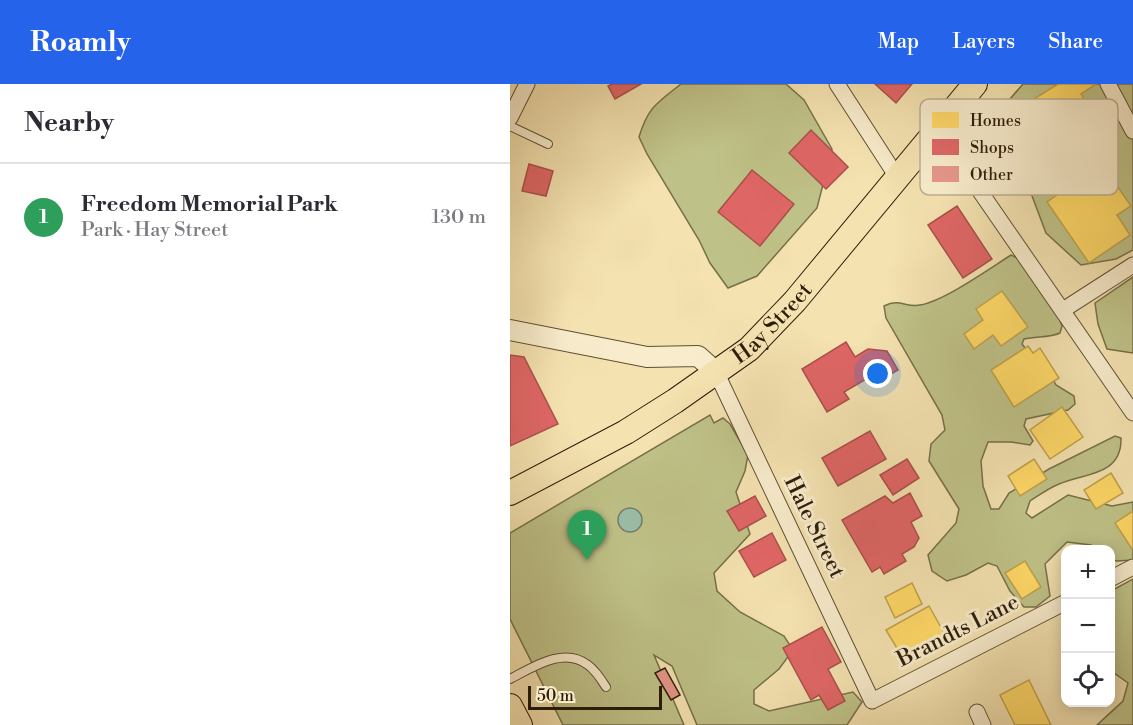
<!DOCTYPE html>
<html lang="en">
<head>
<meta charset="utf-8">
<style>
  :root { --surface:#fff; --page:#f2f2f3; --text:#2b2b33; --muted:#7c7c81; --line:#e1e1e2; --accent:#2563eb }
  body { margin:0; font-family:"Libre Bodoni",serif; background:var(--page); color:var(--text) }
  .controls { position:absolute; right:18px; bottom:18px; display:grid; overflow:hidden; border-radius:12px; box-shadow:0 3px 15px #0003 }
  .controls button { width:54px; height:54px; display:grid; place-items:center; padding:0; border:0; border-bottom:2px solid var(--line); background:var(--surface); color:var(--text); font:30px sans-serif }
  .scale { position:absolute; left:18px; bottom:15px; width:134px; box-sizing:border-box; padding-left:6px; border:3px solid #2d1e0b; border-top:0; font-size:16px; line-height:21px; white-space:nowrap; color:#2d1e0b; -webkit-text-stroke:4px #f8eccc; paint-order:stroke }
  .you { position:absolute; left:368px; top:290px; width:21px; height:21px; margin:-15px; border:4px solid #fff; border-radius:50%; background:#1a73e8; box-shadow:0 0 0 9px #1a73e833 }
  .badge { display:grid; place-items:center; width:39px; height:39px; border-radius:50%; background:var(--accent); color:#fff; font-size:20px; font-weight:700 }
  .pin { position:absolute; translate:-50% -50px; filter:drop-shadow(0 2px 3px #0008) }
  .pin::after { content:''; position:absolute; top:32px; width:21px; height:18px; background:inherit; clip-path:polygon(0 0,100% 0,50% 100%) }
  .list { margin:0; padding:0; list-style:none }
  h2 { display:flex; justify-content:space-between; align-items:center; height:78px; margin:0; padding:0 24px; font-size:26px }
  h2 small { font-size:20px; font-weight:400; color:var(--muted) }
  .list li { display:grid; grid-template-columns:39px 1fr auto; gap:18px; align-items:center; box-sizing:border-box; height:108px; padding:0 24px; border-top:2px solid var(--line) }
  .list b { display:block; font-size:22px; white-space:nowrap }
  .list p { margin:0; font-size:20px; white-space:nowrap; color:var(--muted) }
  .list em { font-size:20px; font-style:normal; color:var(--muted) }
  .icon { flex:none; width:33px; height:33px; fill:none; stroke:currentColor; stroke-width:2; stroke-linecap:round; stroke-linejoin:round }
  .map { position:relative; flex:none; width:623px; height:641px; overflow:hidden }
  header { display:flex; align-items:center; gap:36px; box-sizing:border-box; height:84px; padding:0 30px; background:var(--accent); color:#fff }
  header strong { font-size:28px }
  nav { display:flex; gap:33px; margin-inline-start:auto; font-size:21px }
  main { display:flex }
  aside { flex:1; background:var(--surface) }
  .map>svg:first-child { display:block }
</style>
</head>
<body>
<header>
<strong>Roamly</strong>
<nav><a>Map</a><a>Layers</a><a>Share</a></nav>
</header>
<main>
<aside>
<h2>Nearby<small></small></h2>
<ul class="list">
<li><span class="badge" style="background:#2e9e5b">1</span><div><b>Freedom Memorial Park</b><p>Park · Hay Street</p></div><em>130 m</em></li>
</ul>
</aside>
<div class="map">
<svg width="623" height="641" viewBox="0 0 623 641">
  <rect width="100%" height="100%" fill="#f4e2b0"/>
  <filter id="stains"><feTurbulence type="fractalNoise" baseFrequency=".00333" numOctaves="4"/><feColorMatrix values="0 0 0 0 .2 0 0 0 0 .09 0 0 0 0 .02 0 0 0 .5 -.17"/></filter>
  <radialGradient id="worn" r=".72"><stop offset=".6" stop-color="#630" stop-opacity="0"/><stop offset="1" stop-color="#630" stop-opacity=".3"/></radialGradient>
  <!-- green -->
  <g fill="#bfc288" stroke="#76704a" stroke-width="1.5">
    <path d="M 171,0 L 276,0 L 294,16 L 322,65 L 307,124 L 247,192 L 218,204 L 200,179 L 189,156 L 137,70 L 129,53 C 138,23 147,19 171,0 Z"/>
    <polygon points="513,0 623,0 623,166 606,175 571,181 536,149 510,80 488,66 476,49 479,39"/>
    <path d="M 501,171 L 513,177 L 548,231 L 552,242 L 550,249 C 539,254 527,252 514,255 L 512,260 L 520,270 L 535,281 L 546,301 L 564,312 L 565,320 L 558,326 L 516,335 L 514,342 L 523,357 L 520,361 L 501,358 L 478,358 L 471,377 L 473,402 L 481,425 L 489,425 L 499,409 L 539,385 L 605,352 L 611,354 C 612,392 574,389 549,400 C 539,404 529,411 520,417 L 516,429 L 522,434 L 558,411 L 602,422 L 623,418 L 623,476 L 606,477 L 601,475 L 600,466 L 586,465 L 581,461 L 557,458 L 535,480 L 540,512 L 526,523 L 514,523 L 500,507 L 487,482 L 478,479 L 456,491 L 437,497 L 422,487 L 418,471 L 446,439 L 449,425 L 419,377 L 421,360 L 435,346 L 432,331 L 376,234 L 374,222 C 390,214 396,224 410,221 C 434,217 479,185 501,171 Z"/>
    <polygon points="623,193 623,269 597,265 588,240 585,219"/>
    <polygon points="200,331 204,339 213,334 220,340 238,371 235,387 226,408 240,450 204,489 207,507 230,528 274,552 283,566 269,585 244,606 244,620 259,627 343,608 352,618 337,641 187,641 162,582 144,571 174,641 53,641 0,535 0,449"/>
    <polygon points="623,495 623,641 587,641 613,617 618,599 604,589 601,589 601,507"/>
  </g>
  <!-- water -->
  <circle fill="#9cbea8" stroke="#707e69" stroke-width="1.5" cx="120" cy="436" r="12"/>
  <!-- homes -->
  <g fill="#ffd966" stroke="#c0a14b" stroke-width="1.5">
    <polygon points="548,0 586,0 571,10 586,34 570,44 578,57 541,80 531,64 514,75 490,36"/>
    <polygon points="592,80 621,122 607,131 620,151 579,179 537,118"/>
    <polygon points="492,207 518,243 491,262 483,251 464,265 454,250 473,236 466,225"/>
    <polygon points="518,262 523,269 530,264 549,294 504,323 481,286"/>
    <polygon points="552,323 573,353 540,375 520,346"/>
    <polygon points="524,375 537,395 510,412 498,392"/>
    <polygon points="601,389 613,409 586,425 574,406"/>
    <polygon points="623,427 623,464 622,465 605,439"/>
    <polygon points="515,477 531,503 512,515 495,489"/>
    <polygon points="402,499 412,520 385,534 375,513"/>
    <polygon points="419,522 438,556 402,576 395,562 388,566 376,546"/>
    <polygon points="519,596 541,641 505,641 490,611"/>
  </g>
  <!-- shops -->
  <g fill="#e06666" stroke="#aa504b" stroke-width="1.5">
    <polygon points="102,0 131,0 105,15 98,2"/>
    <polygon points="365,0 402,0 386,19"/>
    <polygon points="301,46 338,83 316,105 279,69"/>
    <polygon points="19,80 43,87 36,112 12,107"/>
    <polygon points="242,86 284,120 250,162 208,128"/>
    <polygon points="447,122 482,175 453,194 418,141"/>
    <polygon points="336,258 345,273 358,265 377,267 388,286 372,295 368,288 334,308 339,315 317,328 292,285"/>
    <polygon points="0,271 14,273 48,340 0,362"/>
    <polygon points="360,347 376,375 328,402 312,374"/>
    <polygon points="397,375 409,394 383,411 370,391"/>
    <polygon points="400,409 412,432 401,438 409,454 404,463 392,470 396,477 374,490 370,483 362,488 332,436 375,412 383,419"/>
    <polygon points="245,412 256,432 229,447 217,427"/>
    <polygon points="262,449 276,476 244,493 229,467"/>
    <polygon points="312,543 331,578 318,585 335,617 318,626 309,611 301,616 273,564"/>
  </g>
  <!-- building -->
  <polygon fill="#e5978b" stroke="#2d1e0b" stroke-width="1.5" points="155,584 170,611 161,616 145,589"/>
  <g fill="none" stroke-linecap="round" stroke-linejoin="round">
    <!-- service casing -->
    <g stroke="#5f4f34" stroke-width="10">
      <g id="service">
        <polyline points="0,42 38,60"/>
        <path d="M 0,595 C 23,583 54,562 78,581 C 85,586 91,595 96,603"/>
      </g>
    </g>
    <!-- minor casing -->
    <g stroke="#5f4f34" stroke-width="17">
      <g id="minor">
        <polyline points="327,0 387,93"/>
        <polyline points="598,0 623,47"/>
        <polyline points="0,34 17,0"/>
        <polyline points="427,45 623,329"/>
        <polyline points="553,226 623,181"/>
        <polyline points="206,288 362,617 556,518"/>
        <polyline points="600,495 623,483"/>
        <polyline points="467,628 473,641"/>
      </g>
    </g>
    <!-- tertiary casing -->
    <g stroke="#5f4f34" stroke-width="22">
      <polyline id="tertiary" points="0,246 137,273 188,272 206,288"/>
    </g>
    <!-- primary casing -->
    <g stroke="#2d1e0b" stroke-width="26">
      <g id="primary">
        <path id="s1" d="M 0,409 L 116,348 L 165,317 L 239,265 L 285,217 L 465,0"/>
        <polyline points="0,622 10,641"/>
      </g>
    </g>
    <!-- service -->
    <use href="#service" stroke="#f8eccc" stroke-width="8"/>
    <!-- minor -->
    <use href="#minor" stroke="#f8eccc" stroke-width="15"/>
    <!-- tertiary -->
    <use href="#tertiary" stroke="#f8eccc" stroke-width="20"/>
    <!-- primary -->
    <use href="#primary" stroke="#f4e2b0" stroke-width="24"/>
  </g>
  <g text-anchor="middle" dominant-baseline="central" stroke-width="6" stroke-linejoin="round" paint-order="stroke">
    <!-- street labels -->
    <g font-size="22" fill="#2d1e0b" stroke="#f8eccc">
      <text stroke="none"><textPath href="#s1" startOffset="314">Hay Street</textPath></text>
      <text transform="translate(304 443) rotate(64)">Hale Street</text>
      <text transform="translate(448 547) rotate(-27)">Brandts Lane</text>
    </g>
  </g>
  <!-- legend -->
  <rect x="410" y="15" width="198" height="96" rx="9" fill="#f8eccc" stroke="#bbae92" stroke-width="1.5"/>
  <rect x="422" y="28" width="27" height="16" fill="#ffd966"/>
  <rect x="422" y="55" width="27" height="16" fill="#e06666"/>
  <rect x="422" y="82" width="27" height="16" fill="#e5978b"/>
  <g font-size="16" fill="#2d1e0b">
    <text x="460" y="42">Homes</text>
    <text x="460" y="69">Shops</text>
    <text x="460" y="96">Other</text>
  </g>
  <rect width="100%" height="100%" filter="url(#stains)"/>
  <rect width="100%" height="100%" fill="url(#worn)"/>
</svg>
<div class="controls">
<button>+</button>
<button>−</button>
<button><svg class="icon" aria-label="locate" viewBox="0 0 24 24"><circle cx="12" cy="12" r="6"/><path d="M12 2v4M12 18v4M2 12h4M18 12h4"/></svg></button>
</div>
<div class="scale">50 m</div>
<div class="you"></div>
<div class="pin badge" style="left:77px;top:476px;background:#2e9e5b">1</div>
</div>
</main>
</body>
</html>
